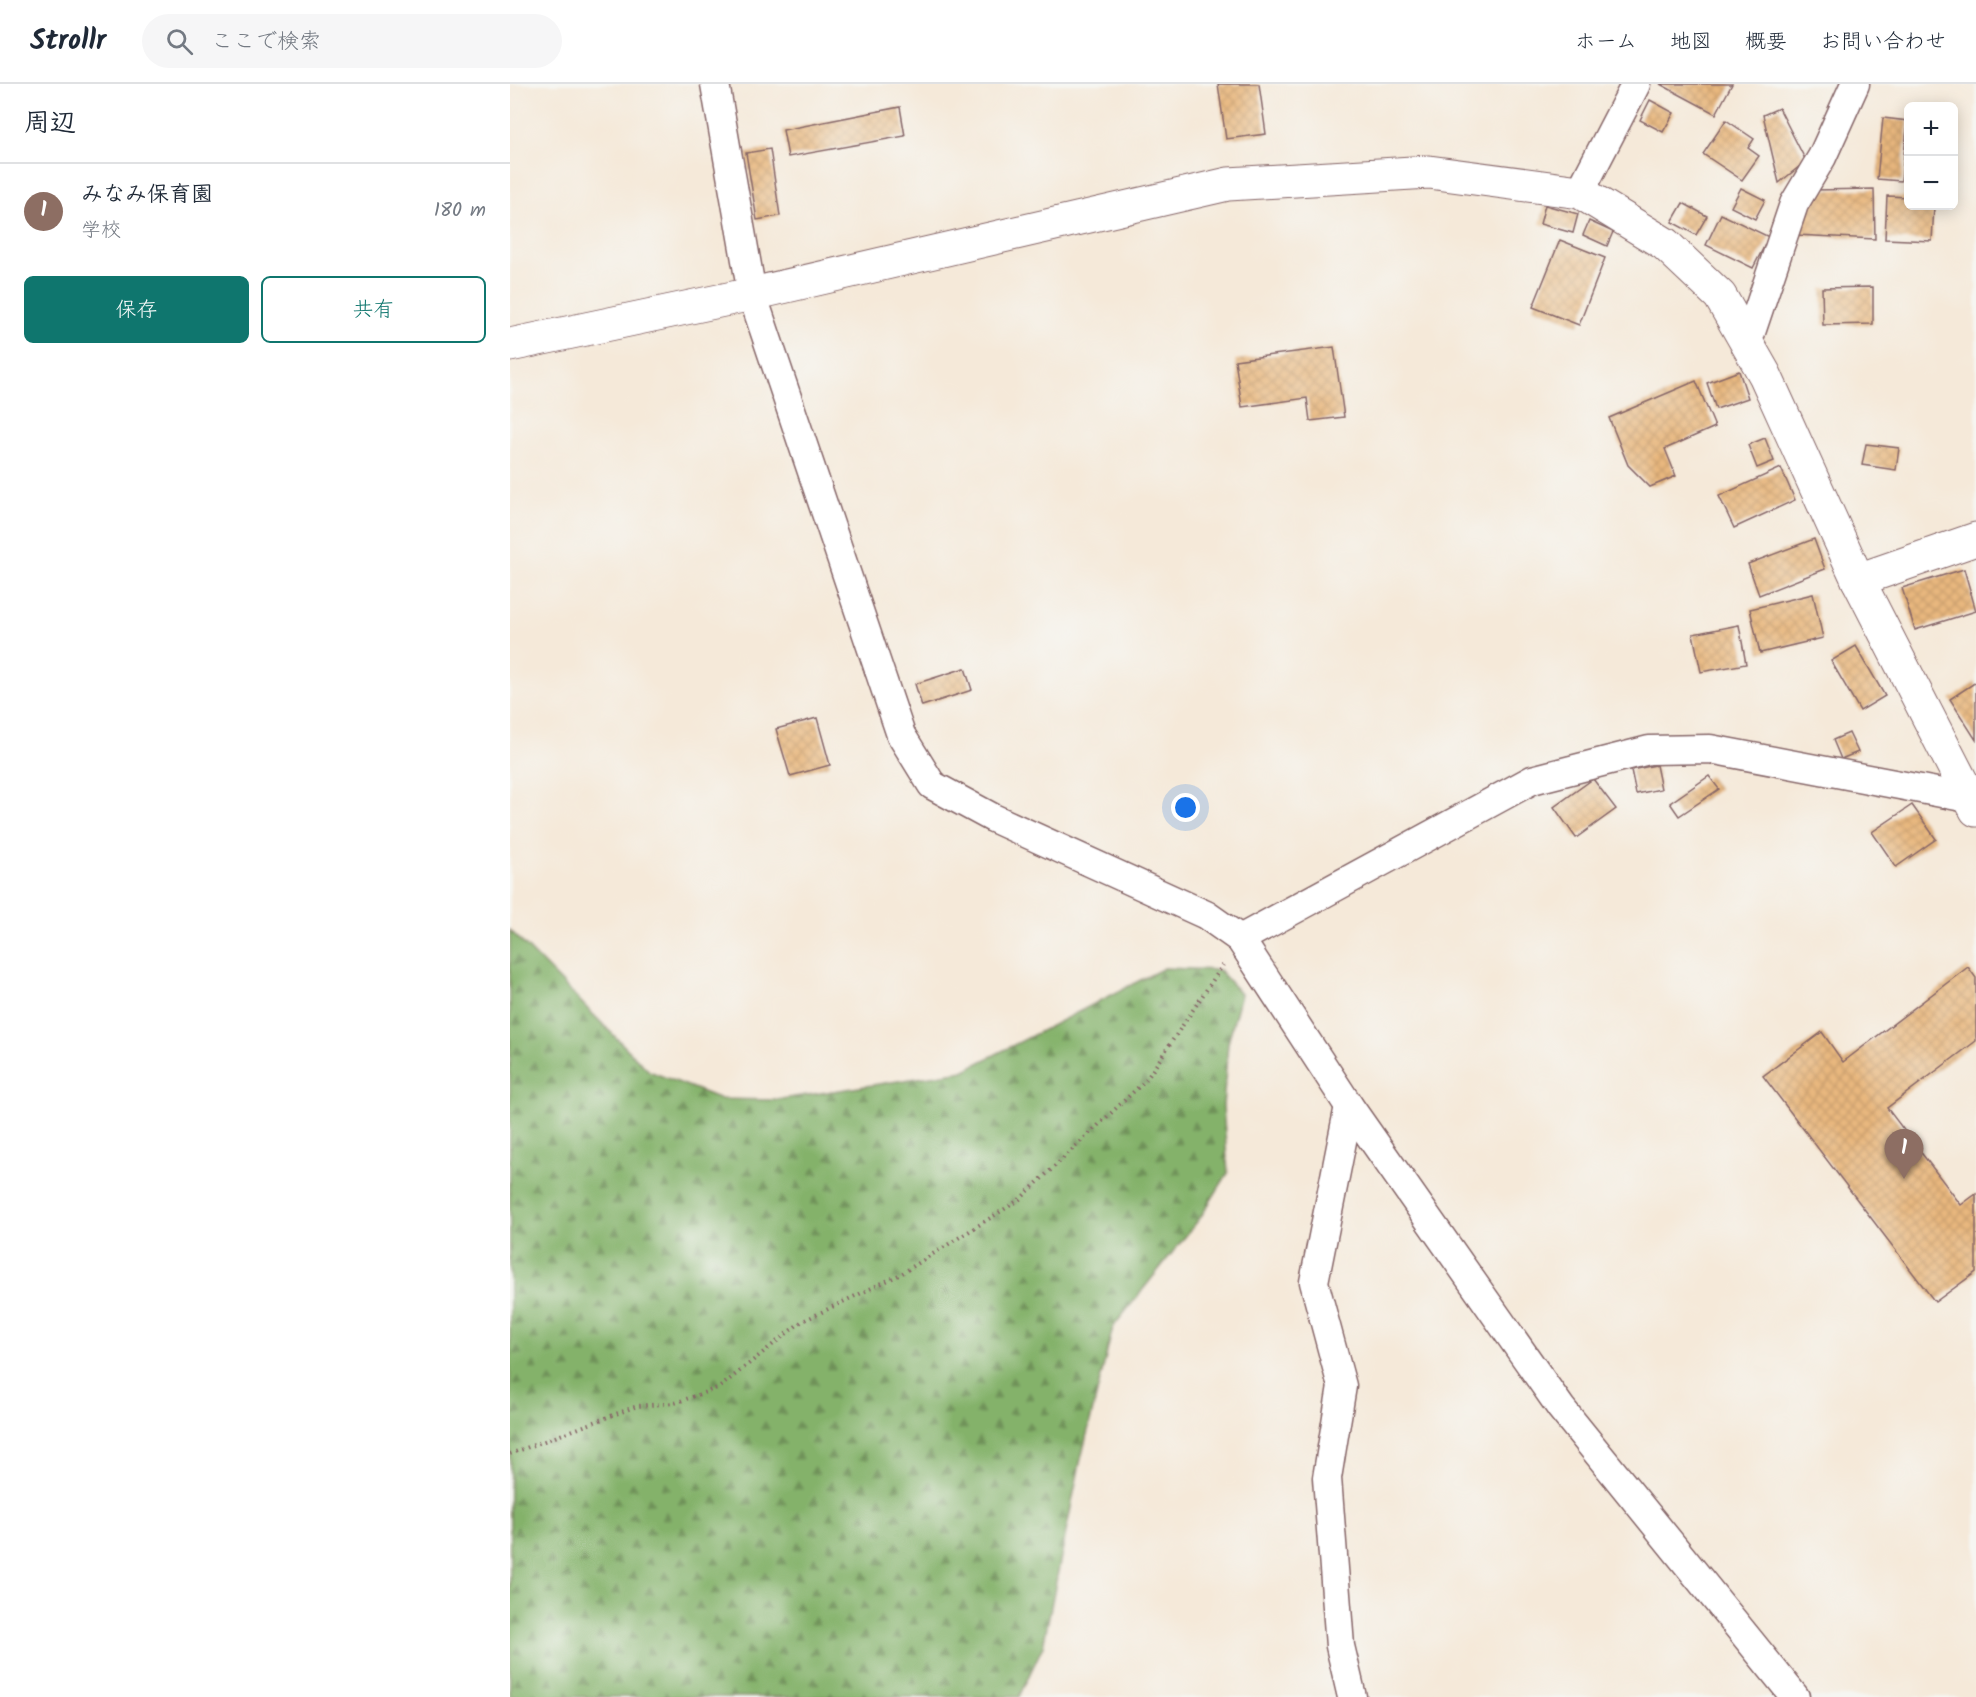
<!DOCTYPE html>
<html lang="ja">
<head>
<meta charset="utf-8">
<style>
  :root { --surface:#fff; --page:#f6f6f7; --text:#1f2937; --muted:#747a83; --line:#e0e1e3; --accent:#0f766e }
  body { margin:0; font-family:Kalam,"Klee One",sans-serif; background:var(--page); color:var(--text) }
  .controls { position:absolute; right:18px; top:18px; display:grid; overflow:hidden; border-radius:9px; box-shadow:0 3px 15px #0003 }
  .controls button { width:54px; height:54px; display:grid; place-items:center; padding:0; border:0; border-bottom:2px solid var(--line); background:var(--surface); color:var(--text); font:30px sans-serif }
  .you { position:absolute; left:676px; top:724px; width:21px; height:21px; margin:-15px; border:4px solid #fff; border-radius:50%; background:#1a73e8; box-shadow:0 0 0 9px #1a73e833 }
  .badge { display:grid; place-items:center; width:39px; height:39px; border-radius:50%; background:var(--accent); color:#fff; font-size:20px; font-weight:700 }
  .pin { position:absolute; translate:-50% -50px; filter:drop-shadow(0 2px 3px #0008) }
  .pin::after { content:''; position:absolute; top:32px; width:21px; height:18px; background:inherit; clip-path:polygon(0 0,100% 0,50% 100%) }
  .list { margin:0; padding:0; list-style:none }
  h2 { display:flex; justify-content:space-between; align-items:center; height:78px; margin:0; padding:0 24px; font-size:26px }
  h2 small { font-size:20px; font-weight:400; color:var(--muted) }
  .list li { display:grid; grid-template-columns:39px 1fr auto; gap:18px; align-items:center; box-sizing:border-box; height:96px; padding:0 24px; border-top:2px solid var(--line) }
  .list b { display:block; font-size:22px; white-space:nowrap }
  .list p { margin:0; font-size:20px; white-space:nowrap; color:var(--muted) }
  .list em { font-size:20px; font-style:normal; color:var(--muted) }
  .actions { display:flex; gap:12px; padding:18px 24px }
  .actions a { flex:1; padding:14px 0; border:2px solid var(--accent); border-radius:9px; text-align:center; font-size:21px; color:var(--accent) }
  .actions .main { background:var(--accent); color:#fff }
  .icon { flex:none; width:33px; height:33px; fill:none; stroke:currentColor; stroke-width:2; stroke-linecap:round; stroke-linejoin:round }
  .map { position:relative; flex:none; width:1466px; height:1613px; overflow:hidden }
  header { display:flex; align-items:center; gap:36px; box-sizing:border-box; height:84px; padding:0 30px; background:var(--surface); border-bottom:2px solid var(--line) }
  header strong { font-size:28px }
  nav { display:flex; gap:33px; margin-inline-start:auto; font-size:21px }
  .search { width:420px; height:54px; background:var(--page); display:flex; align-items:center; gap:15px; box-sizing:border-box; padding:0 21px; border-radius:33px; color:var(--muted); font-size:22px }
  main { display:flex }
  aside { flex:1; background:var(--surface) }
  .map>svg:first-child { display:block }
</style>
</head>
<body>
<header>
<strong>Strollr</strong>
<div class="search"><svg class="icon" aria-label="search" viewBox="0 0 24 24"><circle cx="10" cy="10" r="6"/><path d="M15 15l6 6"/></svg>ここで検索</div>
<nav><a>ホーム</a><a>地図</a><a>概要</a><a>お問い合わせ</a></nav>
</header>
<main>
<aside>
<h2>周辺<small></small></h2>
<ul class="list">
<li><span class="badge" style="background:#8d6e63">1</span><div><b>みなみ保育園</b><p>学校</p></div><em>180 m</em></li>
</ul>
<div class="actions"><a class="main">保存</a><a>共有</a></div>
</aside>
<div class="map">
<svg width="1466" height="1613" viewBox="0 0 1466 1613">
  <defs>
    <pattern id="forest-firs" width="22" height="20" patternUnits="userSpaceOnUse" patternTransform="scale(1.5)"><rect width="22" height="20" fill="#84b26b"/><path d="M5 1l3.5 6h-7zM16 11l3.5 6h-7z" fill="#6e9058"/></pattern>
    <pattern id="building-cross-hatch" width="8" height="8" patternUnits="userSpaceOnUse" patternTransform="scale(1.5)"><rect width="8" height="8" fill="#e8b77e"/><path d="M0 0l8 8M0 8l8-8" fill="none" stroke="#c89d6d"/></pattern>
  </defs>
  <rect width="100%" height="100%" fill="#f6f6f2"/>
  <filter id="ink" filterUnits="userSpaceOnUse"><feTurbulence type="fractalNoise" baseFrequency=".0167" numOctaves="2"/><feDisplacementMap in="SourceGraphic" scale="12" xChannelSelector="R" yChannelSelector="G"/><feConvolveMatrix kernelMatrix="1 2 1 2 8 2 1 2 1" color-interpolation-filters="sRGB"/></filter>
  <filter id="wash" filterUnits="userSpaceOnUse"><feTurbulence type="fractalNoise" baseFrequency=".008" numOctaves="4" result="noise"/><feDisplacementMap in="SourceGraphic" scale="24" xChannelSelector="R" yChannelSelector="G"/><feGaussianBlur stdDeviation="1.35" result="paint"/><feColorMatrix in="noise" values="0 0 0 0 0 0 0 0 0 0 0 0 0 0 0 0 0 1.4 0 .05"/><feComposite in="paint" operator="in"/></filter>
  <g filter="url(#wash)">
    <rect width="100%" height="100%" fill="#f5e9d9"/>
    <!-- forest -->
    <polygon fill="url(#forest-firs)" stroke="#67684b" stroke-width="1.5" points="0,846 139,987 211,1015 265,1016 453,987 654,884 709,886 731,910 718,959 713,1022 718,1089 690,1134 603,1243 570,1379 533,1562 509,1613 0,1613"/>
    <g id="blocks">
      <!-- building -->
      <g fill="url(#building-cross-hatch)">
        <polygon points="708,0 749,0 756,50 716,55"/>
        <polygon points="1150,0 1222,0 1206,30"/>
        <polygon points="1140,16 1164,29 1153,48 1130,36"/>
        <polygon points="390,23 395,52 278,73 273,46"/>
        <polygon points="1269,24 1296,77 1269,99 1253,31"/>
        <polygon points="1373,34 1398,37 1391,97 1367,95"/>
        <polygon points="1216,36 1244,55 1238,64 1249,72 1232,96 1193,70"/>
        <polygon points="260,65 270,132 247,136 236,69"/>
        <polygon points="1231,104 1255,116 1245,135 1221,123"/>
        <polygon points="1364,105 1365,155 1286,151 1303,106"/>
        <polygon points="1377,112 1398,113 1398,122 1424,122 1422,157 1375,155"/>
        <polygon points="1173,119 1197,132 1186,151 1162,138"/>
        <polygon points="1035,121 1068,130 1063,149 1030,140"/>
        <polygon points="1211,130 1259,153 1243,184 1196,161"/>
        <polygon points="1079,137 1103,148 1097,162 1073,151"/>
        <polygon points="1050,156 1095,174 1069,241 1023,223"/>
        <polygon points="1363,203 1363,240 1313,241 1312,204"/>
        <polygon points="824,263 834,333 800,337 797,314 732,323 725,276"/>
        <polygon points="1229,287 1238,314 1206,325 1197,299"/>
        <polygon points="1186,297 1205,343 1155,365 1166,392 1140,403 1118,381 1099,334"/>
        <polygon points="1255,354 1264,377 1247,384 1238,361"/>
        <polygon points="1356,360 1389,364 1386,386 1352,381"/>
        <polygon points="1271,384 1285,416 1224,444 1209,412"/>
        <polygon points="1304,455 1315,485 1249,511 1238,480"/>
        <polygon points="1454,485 1466,527 1405,546 1392,504"/>
        <polygon points="1303,510 1313,554 1250,569 1240,525"/>
        <polygon points="1229,541 1236,580 1191,588 1183,550"/>
        <polygon points="1346,562 1375,612 1350,627 1321,577"/>
        <polygon points="455,584 462,606 412,622 405,600"/>
        <polygon points="1466,598 1466,656 1440,615"/>
        <polygon points="307,634 320,681 280,692 266,645"/>
        <polygon points="1339,649 1348,668 1331,675 1323,656"/>
        <polygon points="1146,681 1151,705 1126,710 1121,686"/>
        <polygon points="1199,692 1209,705 1169,732 1160,719"/>
        <polygon points="1083,695 1106,725 1066,754 1044,723"/>
        <polygon points="1402,721 1426,755 1386,783 1362,748"/>
        <polygon points="1458,883 1466,894 1466,957 1377,1024 1451,1121 1466,1110 1466,1188 1425,1218 1253,992 1312,948 1333,978"/>
      </g>
    </g>
  </g>
  <g filter="url(#ink)">
    <use href="#blocks" fill-opacity="0" stroke="#866668" stroke-width="1.5"/>
    <g fill="none" stroke-linecap="round" stroke-linejoin="round">
      <!-- street casing -->
      <g stroke="#866668" stroke-width="31">
        <g id="street">
          <polyline points="205,0 242,210 391,651 422,701 483,734 696,831 730,855 839,1022 1051,1324 1285,1613"/>
          <polyline points="1070,108 1126,0"/>
          <polyline points="1237,260 1284,120 1312,73 1345,0"/>
          <polyline points="730,855 1022,696 1139,666 1200,665 1458,714"/>
          <polyline points="839,1022 804,1198 832,1302 817,1394 830,1562 842,1613"/>
        </g>
      </g>
      <!-- secondary casing -->
      <g stroke="#866668" stroke-width="35">
        <g id="secondary">
          <polyline points="0,261 242,210 718,100 919,88 1070,108 1155,160 1210,212 1255,291 1348,496 1466,726"/>
          <polyline points="1348,496 1466,455"/>
        </g>
      </g>
      <!-- path -->
      <polyline stroke="#866668" stroke-width="4" stroke-dasharray="1.5 4.5" stroke-linecap="butt" points="0,1370 127,1322 165,1319 210,1303 291,1238 391,1190 509,1116 636,996 713,881"/>
      <!-- street -->
      <use href="#street" stroke="#fff" stroke-width="28"/>
      <!-- secondary -->
      <use href="#secondary" stroke="#fff" stroke-width="33"/>
    </g>
  </g>
</svg>
<div class="controls">
<button>+</button>
<button>−</button>
</div>
<div class="you"></div>
<div class="pin badge" style="left:1394px;top:1095px;background:#8d6e63">1</div>
</div>
</main>
</body>
</html>
